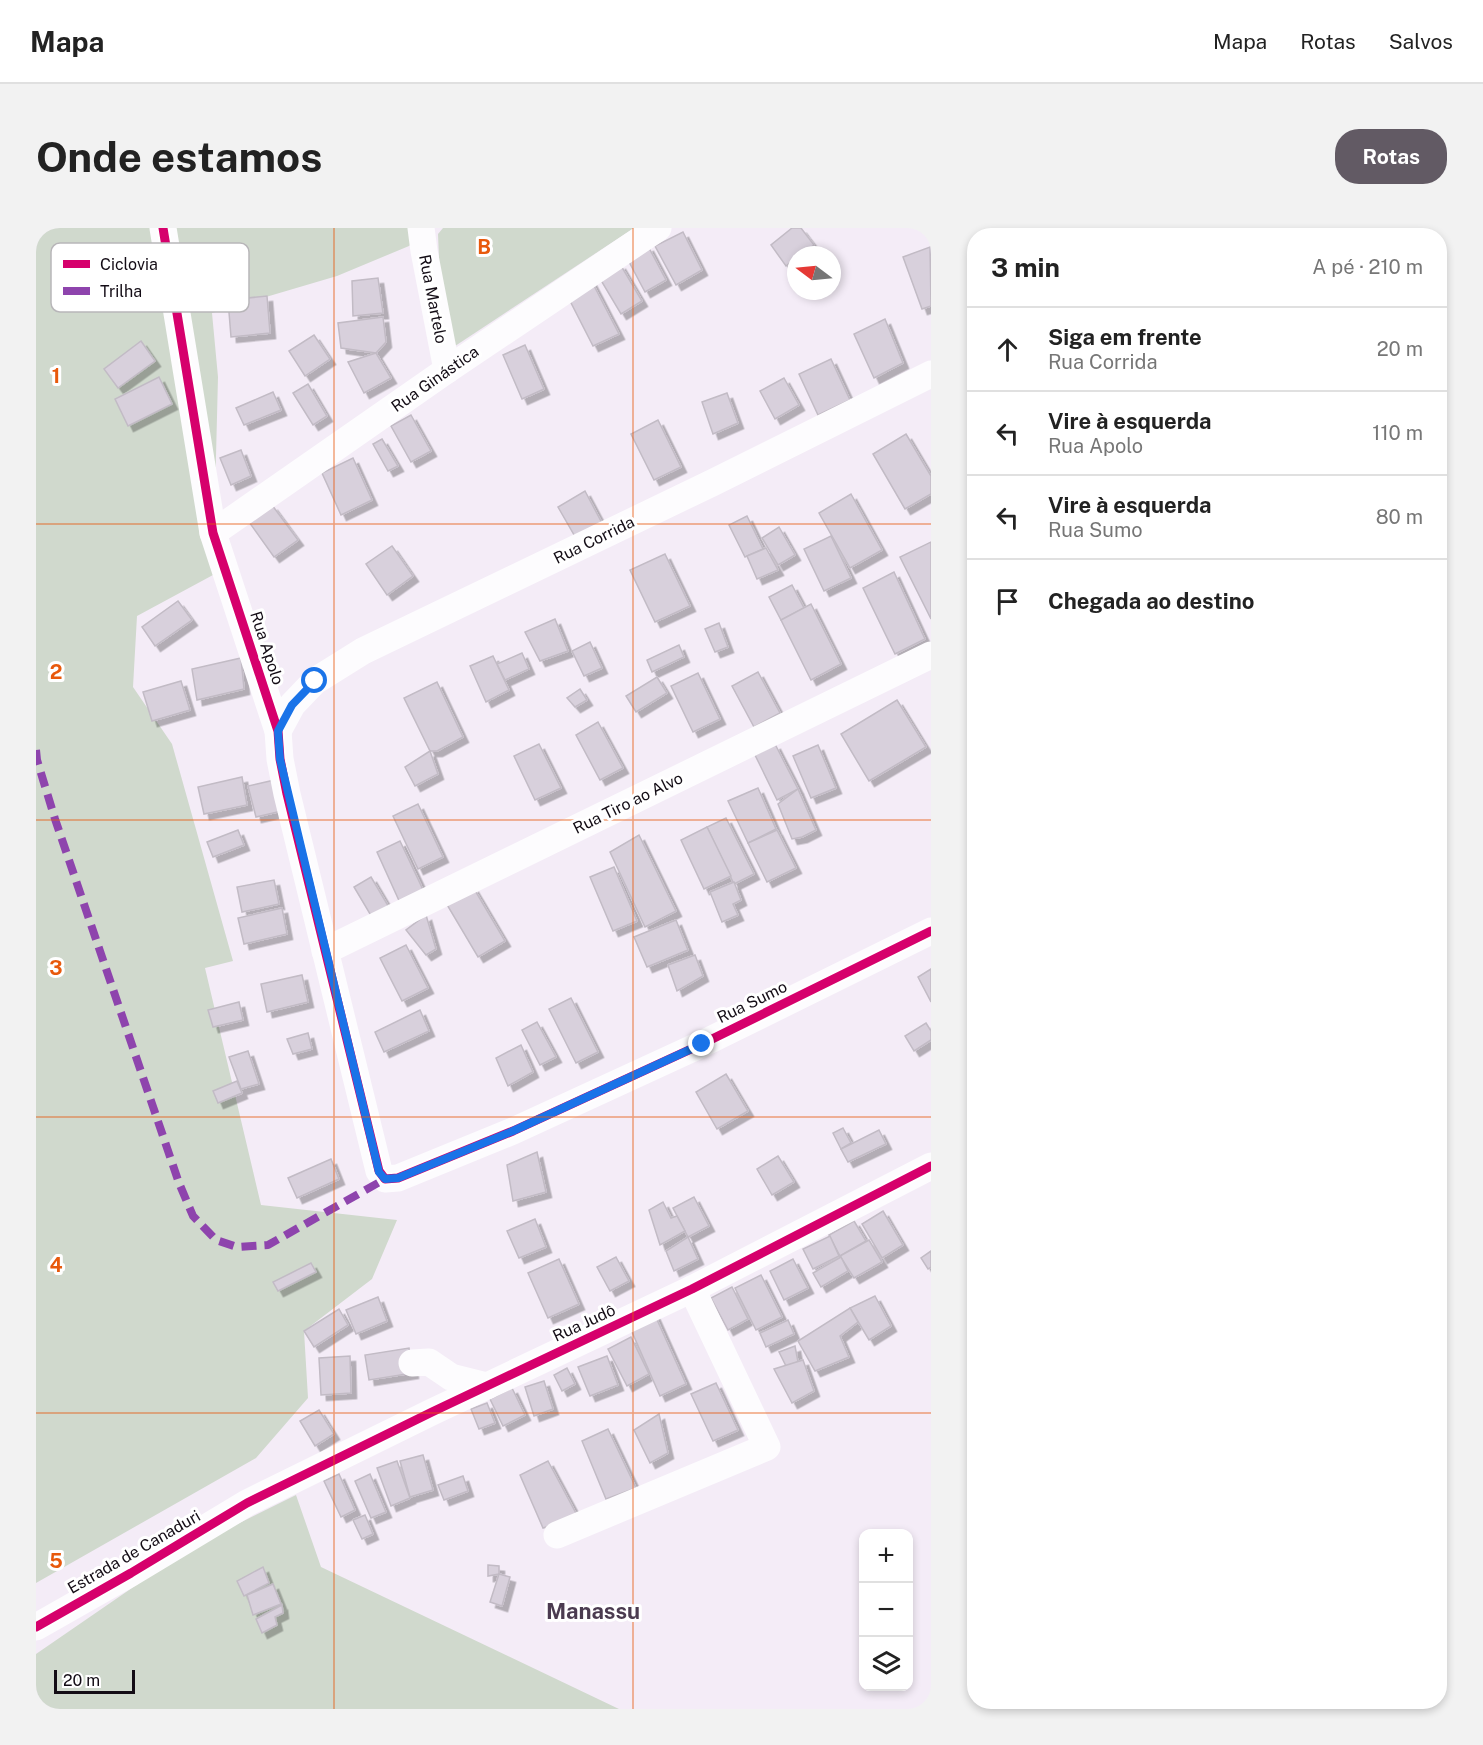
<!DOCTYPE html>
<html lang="pt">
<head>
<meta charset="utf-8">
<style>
  :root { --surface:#fff; --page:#f2f2f2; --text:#222; --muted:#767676; --line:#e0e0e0; --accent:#625a64 }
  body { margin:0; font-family:"Public Sans",sans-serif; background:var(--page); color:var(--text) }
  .controls { position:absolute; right:18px; bottom:18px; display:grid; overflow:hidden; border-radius:12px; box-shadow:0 3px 9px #0003 }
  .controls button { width:54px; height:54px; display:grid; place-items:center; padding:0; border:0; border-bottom:2px solid var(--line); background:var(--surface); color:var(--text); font:30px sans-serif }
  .compass { position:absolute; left:751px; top:18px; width:54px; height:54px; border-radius:50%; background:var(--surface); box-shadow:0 3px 9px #0003; rotate:286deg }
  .scale { position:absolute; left:18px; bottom:15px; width:81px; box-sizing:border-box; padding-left:6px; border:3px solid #130c15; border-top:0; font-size:16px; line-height:21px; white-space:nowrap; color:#130c15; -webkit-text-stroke:4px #fff; paint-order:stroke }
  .stop { position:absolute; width:18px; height:18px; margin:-14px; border:4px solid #1a73e8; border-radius:50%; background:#fff }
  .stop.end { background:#1a73e8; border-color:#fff; box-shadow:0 2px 6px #0008 }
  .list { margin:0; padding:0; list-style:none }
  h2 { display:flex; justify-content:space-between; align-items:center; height:78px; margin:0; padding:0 24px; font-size:26px }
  h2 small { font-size:20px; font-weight:400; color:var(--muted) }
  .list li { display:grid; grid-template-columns:39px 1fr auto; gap:18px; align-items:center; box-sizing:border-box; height:84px; padding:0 24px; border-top:2px solid var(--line) }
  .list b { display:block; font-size:22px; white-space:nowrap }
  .list p { margin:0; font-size:20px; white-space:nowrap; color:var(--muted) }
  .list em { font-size:20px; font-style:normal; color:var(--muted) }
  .icon { flex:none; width:33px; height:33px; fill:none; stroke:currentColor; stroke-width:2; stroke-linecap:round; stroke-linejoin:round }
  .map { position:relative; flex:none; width:895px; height:1481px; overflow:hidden; border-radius:24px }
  header { display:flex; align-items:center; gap:36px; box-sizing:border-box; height:84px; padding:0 30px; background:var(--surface); border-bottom:2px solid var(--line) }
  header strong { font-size:28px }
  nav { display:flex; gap:33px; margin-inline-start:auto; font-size:21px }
  .intro { display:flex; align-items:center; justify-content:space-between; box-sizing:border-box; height:144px; padding:0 36px }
  h1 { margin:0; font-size:42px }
  .button { padding:15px 27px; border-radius:24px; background:var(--accent); color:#fff; font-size:21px; font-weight:700 }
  main { display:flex; gap:36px; padding:0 36px }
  aside { flex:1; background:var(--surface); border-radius:24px; box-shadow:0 3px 9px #0003 }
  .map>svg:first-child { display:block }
</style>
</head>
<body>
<header>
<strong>Mapa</strong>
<nav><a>Mapa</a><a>Rotas</a><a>Salvos</a></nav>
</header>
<div class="intro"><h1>Onde estamos</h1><a class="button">Rotas</a></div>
<main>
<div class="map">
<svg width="895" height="1481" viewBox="0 0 895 1481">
  <defs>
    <filter id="shadow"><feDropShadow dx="5.5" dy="5.5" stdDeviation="0" flood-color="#0004"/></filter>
  </defs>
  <rect width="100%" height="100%" fill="#f4ecf7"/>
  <!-- green -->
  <g fill="#d0d9cd">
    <polygon points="0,0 395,0 373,18 301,48 176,85 182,149 177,347 101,388 97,459 136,516 197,733 169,740 225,977 361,992 336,1051 268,1103 272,1170 220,1230 0,1355"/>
    <polygon points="407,0 598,0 407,126 402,6"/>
    <polygon points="260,1267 285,1339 583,1481 5,1481 0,1468 0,1426 157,1318"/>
  </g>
  <!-- building -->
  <g fill="#d8d0dc" stroke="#c2bbc5" stroke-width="1.5" filter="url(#shadow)">
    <polygon points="756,0 765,0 778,17 764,27 760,27 760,30 750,38 735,17"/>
    <polygon points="647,4 666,42 640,57 619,18"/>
    <polygon points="612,18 630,52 609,64 591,30"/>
    <polygon points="894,19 895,78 886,81 867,29"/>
    <polygon points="584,36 606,73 585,86 563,49"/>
    <polygon points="342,50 347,85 317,88 316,53"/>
    <polygon points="555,52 583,106 557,118 530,65"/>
    <polygon points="231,68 234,105 195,109 192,72"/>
    <polygon points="347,89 350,114 340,125 305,120 302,95"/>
    <polygon points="849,91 867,135 838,150 818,106"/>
    <polygon points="278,107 294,131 269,148 253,123"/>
    <polygon points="105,113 119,133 82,160 68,141"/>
    <polygon points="489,117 508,161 486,171 467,127"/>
    <polygon points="340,125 355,150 328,165 312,134"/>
    <polygon points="795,131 814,172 782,187 763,146"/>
    <polygon points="123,149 136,176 92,198 79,171"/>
    <polygon points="748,150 763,177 739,191 724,163"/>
    <polygon points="272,156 291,188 277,197 257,165"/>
    <polygon points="237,164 245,182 208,197 200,180"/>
    <polygon points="691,165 702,195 677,206 666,174"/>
    <polygon points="375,187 395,223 375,234 355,198"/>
    <polygon points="622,192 645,239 618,252 595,206"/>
    <polygon points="870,206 895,248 895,266 869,281 837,226"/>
    <polygon points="346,211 362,238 352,243 337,216"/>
    <polygon points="205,222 215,248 195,257 184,230"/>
    <polygon points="317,230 336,272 305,287 286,245"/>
    <polygon points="549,263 567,297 541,312 522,279"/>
    <polygon points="815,266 846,322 814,340 783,285"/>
    <polygon points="236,277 262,312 238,329 213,294"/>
    <polygon points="711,288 727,321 709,329 693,297"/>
    <polygon points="743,299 759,327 742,337 726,310"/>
    <polygon points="795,308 815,350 788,363 768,321"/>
    <polygon points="895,314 895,391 864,329"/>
    <polygon points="356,318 377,348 351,367 330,336"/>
    <polygon points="730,320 742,342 721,351 711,328"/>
    <polygon points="629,326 654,378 619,394 594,342"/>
    <polygon points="858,344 889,411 859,426 827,360"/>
    <polygon points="756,357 768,380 745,392 733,369"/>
    <polygon points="142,373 156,392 119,418 106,399"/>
    <polygon points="775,376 805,436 775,452 745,392"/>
    <polygon points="519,391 532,423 504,433 489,404"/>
    <polygon points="683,395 692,419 679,424 669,401"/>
    <polygon points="554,414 566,440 548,448 536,423"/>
    <polygon points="643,417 648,429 616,444 611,432"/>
    <polygon points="486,425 493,441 469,452 461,436"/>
    <polygon points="457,428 473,462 450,474 434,438"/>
    <polygon points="205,430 208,461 161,472 156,441"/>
    <polygon points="722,444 744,485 718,499 696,458"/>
    <polygon points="662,445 684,491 657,504 635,458"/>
    <polygon points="621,449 631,465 600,484 590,468"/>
    <polygon points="145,453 154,482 116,493 107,464"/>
    <polygon points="401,454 427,509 401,523 394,523 368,470"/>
    <polygon points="544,461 551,472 539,479 531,470"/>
    <polygon points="861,472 890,519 833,553 805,506"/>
    <polygon points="562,494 587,540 564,552 540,507"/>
    <polygon points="503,516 525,560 499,572 478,528"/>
    <polygon points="739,516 762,561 741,572 719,527"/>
    <polygon points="782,517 800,560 775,570 757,528"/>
    <polygon points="394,523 402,546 379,558 369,539"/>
    <polygon points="206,549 211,577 168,586 162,559"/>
    <polygon points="243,551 250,582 220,589 212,558"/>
    <polygon points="722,560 740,601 712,615 692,573"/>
    <polygon points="762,561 780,602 766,609 756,611 742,576"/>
    <polygon points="382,576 407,629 382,641 357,588"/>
    <polygon points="690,590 718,646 698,656 671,599"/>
    <polygon points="671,599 695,648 668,661 645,612"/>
    <polygon points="202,602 208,617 177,629 171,614"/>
    <polygon points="741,602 760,640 731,654 712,615"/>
    <polygon points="603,607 640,683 609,699 574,624"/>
    <polygon points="364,613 389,666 365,677 341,624"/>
    <polygon points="578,639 601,693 577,703 554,649"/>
    <polygon points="335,649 354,681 337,691 318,659"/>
    <polygon points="238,652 243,676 206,684 201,659"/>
    <polygon points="698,654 705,672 697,676 702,687 686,694 674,664"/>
    <polygon points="437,659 469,713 442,729 410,675"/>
    <polygon points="246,680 251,706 208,716 202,690"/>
    <polygon points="390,687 400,721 390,727 370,702"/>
    <polygon points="640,692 652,722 611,739 598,709"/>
    <polygon points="370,717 392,760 366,773 344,730"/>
    <polygon points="659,727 667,748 641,763 632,737"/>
    <polygon points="895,741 895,774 882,749"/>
    <polygon points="266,747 272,774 231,784 225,756"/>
    <polygon points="535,770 562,824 540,835 513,781"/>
    <polygon points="203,774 207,792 177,799 172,782"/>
    <polygon points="384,782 393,803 348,824 339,804"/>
    <polygon points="501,794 520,829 504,837 486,802"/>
    <polygon points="890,795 895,803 895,812 878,823 869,808"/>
    <polygon points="272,805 276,821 257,826 251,811"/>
    <polygon points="485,817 497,844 472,858 460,830"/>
    <polygon points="212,823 223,856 205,861 193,829"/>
    <polygon points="690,846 712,883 681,901 660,864"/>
    <polygon points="201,853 206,865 182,875 177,863"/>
    <polygon points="807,900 815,915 805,921 797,905"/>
    <polygon points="843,902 850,916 812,934 805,921"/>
    <polygon points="501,924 510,964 477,973 471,937"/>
    <polygon points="742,928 758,954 736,967 721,941"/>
    <polygon points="295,931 303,951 261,970 252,950"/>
    <polygon points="658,969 673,998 652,1009 637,980"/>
    <polygon points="627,974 635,990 641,988 649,1003 624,1017 613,982"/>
    <polygon points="847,983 867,1017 846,1030 826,996"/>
    <polygon points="499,991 510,1019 483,1030 471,1003"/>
    <polygon points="818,993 830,1013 804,1028 793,1007"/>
    <polygon points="794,1008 803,1028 777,1041 767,1021"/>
    <polygon points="652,1009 662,1031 638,1043 630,1023"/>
    <polygon points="833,1012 846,1034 818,1050 804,1028"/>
    <polygon points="895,1023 895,1039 892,1041 885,1030"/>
    <polygon points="580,1029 593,1053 574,1063 561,1039"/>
    <polygon points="805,1029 812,1043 785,1059 777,1045"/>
    <polygon points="523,1031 543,1076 512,1090 492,1045"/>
    <polygon points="757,1031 772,1060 748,1072 734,1043"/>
    <polygon points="275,1035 280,1044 242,1063 237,1054"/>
    <polygon points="725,1047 746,1089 720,1102 699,1060"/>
    <polygon points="696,1059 712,1091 692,1102 675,1070"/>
    <polygon points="839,1068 855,1098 833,1112 814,1080"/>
    <polygon points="342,1069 351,1093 320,1106 310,1082"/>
    <polygon points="814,1080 822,1094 804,1108 813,1129 779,1143 762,1113"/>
    <polygon points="303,1081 312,1097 278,1119 268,1103"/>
    <polygon points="618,1085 650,1156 624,1168 593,1097"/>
    <polygon points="752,1092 758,1106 730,1119 724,1105"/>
    <polygon points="595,1109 613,1146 591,1158 572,1121"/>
    <polygon points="759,1118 762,1134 750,1138 743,1124"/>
    <polygon points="373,1120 377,1145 333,1152 329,1127"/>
    <polygon points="314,1128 315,1165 285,1167 283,1130"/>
    <polygon points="571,1128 582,1157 554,1168 542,1139"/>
    <polygon points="767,1132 778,1163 756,1175 738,1141"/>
    <polygon points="531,1140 539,1156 526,1163 518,1147"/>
    <polygon points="508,1153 517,1181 498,1188 489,1159"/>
    <polygon points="680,1155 702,1202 677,1213 655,1166"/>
    <polygon points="476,1160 489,1187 467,1198 454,1171"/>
    <polygon points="451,1175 459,1195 443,1201 435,1181"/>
    <polygon points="283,1182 298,1206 279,1218 264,1193"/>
    <polygon points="623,1186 632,1225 614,1235 598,1202"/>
    <polygon points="572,1201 600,1260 570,1271 546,1213"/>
    <polygon points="387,1227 397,1262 374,1269 364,1233"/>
    <polygon points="361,1233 374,1270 355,1278 341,1240"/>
    <polygon points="512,1233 542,1289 507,1300 484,1247"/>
    <polygon points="303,1246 319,1282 305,1289 288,1253"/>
    <polygon points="334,1246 350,1284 335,1290 319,1253"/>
    <polygon points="427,1248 432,1263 408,1272 402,1257"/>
    <polygon points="329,1287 337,1306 326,1311 317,1292"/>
    <polygon points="452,1337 463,1338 463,1346 452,1348"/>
    <polygon points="227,1339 233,1355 208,1368 201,1353"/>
    <polygon points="463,1346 474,1349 466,1378 454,1374"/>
    <polygon points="237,1356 245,1376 217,1387 211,1367"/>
    <polygon points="246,1377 247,1385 239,1389 241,1397 226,1405 220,1391"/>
  </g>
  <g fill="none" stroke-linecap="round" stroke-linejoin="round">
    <!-- minor -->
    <g stroke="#fdfcfe" stroke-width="27">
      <polyline points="127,0 177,305 242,503 244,531 251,566 343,943 349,951 362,950 477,903 666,816 895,703"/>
      <polyline points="385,0 388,23 411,142"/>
      <polyline points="177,305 411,142 622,0"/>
      <polyline points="242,503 256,477 279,453 327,423 676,255 895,146"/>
      <polyline points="289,723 895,427"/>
      <polyline points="376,1135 393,1134 415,1149 451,1158"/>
      <polyline points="521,1307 731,1219 656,1061"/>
      <polyline points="0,1399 95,1345 211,1275 396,1184 656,1061 895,938"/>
    </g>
    <!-- quiet -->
    <polyline stroke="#8e44ad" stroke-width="8" stroke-dasharray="15 8" stroke-linecap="butt" points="0,522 1,532 19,591 143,955 157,988 180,1012 201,1019 232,1017 349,951"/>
    <!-- cycleway casing -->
    <g stroke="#fff" stroke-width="13">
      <g id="cycleway">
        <polyline points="127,0 177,305 242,503 244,531 251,566 343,943 349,951 362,950 477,903 666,816 895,703"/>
        <polyline points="0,1399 95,1345 211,1275 396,1184 656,1061 895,938"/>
      </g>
    </g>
    <!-- cycleway -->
    <use href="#cycleway" stroke="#d6006c" stroke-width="9"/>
  </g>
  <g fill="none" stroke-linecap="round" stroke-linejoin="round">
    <!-- route -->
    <polyline stroke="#1a73e8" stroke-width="8" points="279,453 256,477 242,503 244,531 343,944 349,951 362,950 477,903 666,816"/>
  </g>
  <!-- grid -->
  <path fill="none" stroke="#e8590c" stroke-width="1.5" stroke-opacity="0.55" d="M 298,0 L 298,1481M 597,0 L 597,1481M 0,296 L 895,296M 0,592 L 895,592M 0,889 L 895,889M 0,1185 L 895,1185"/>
  <g text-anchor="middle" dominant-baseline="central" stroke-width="6" stroke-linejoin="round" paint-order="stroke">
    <!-- street labels -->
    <g font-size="16" fill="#130c15" stroke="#fff">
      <text transform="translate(397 71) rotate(79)">Rua Martelo</text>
      <text transform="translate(399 151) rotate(-35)">Rua Ginástica</text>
      <text transform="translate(558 312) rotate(-26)">Rua Corrida</text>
      <text transform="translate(231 420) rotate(72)">Rua Apolo</text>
      <text transform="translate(592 575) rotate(-26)">Rua Tiro ao Alvo</text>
      <text transform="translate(716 774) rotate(-26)">Rua Sumo</text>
      <text transform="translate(548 1095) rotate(-25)">Rua Judô</text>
      <text transform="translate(98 1324) rotate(-30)">Estrada de Canaduri</text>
    </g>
    <!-- district labels -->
    <g font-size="22" font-weight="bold" fill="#4b3b50" stroke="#fff">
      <text x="557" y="1383">Manassu</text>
    </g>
  </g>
  <!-- legend -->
  <rect x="15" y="15" width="198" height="69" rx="9" fill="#fff" stroke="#b8b6b9" stroke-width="1.5"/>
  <rect x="27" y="32" width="27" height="8" fill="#d6006c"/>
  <rect x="27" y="59" width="27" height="8" fill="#8e44ad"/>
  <g font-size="16" fill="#130c15">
    <text x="64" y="42">Ciclovia</text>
    <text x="64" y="69">Trilha</text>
  </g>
  <g font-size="20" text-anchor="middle" font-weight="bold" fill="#e8590c" stroke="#fff" stroke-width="6" stroke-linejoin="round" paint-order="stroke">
    <text x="448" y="26">B</text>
    <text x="20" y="155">1</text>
    <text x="20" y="451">2</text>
    <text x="20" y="747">3</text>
    <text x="20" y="1044">4</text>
    <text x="20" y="1340">5</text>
  </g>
</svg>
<div class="controls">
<button>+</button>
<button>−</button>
<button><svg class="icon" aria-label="layers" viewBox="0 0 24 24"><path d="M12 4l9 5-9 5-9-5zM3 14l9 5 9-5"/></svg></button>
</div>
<svg class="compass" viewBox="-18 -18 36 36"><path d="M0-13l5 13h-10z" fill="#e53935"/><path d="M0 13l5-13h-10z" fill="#767676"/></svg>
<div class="scale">20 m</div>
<div class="stop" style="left:279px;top:453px"></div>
<div class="stop end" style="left:666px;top:816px"></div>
</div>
<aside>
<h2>3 min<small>A pé · 210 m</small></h2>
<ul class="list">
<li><svg class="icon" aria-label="ahead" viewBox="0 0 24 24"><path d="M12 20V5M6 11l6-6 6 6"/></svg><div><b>Siga em frente</b><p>Rua Corrida</p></div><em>20 m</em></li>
<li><svg class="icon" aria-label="left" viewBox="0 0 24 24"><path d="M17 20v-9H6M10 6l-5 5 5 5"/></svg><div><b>Vire à esquerda</b><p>Rua Apolo</p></div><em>110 m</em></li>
<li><svg class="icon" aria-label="left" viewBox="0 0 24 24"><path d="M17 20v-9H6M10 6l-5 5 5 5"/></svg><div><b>Vire à esquerda</b><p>Rua Sumo</p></div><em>80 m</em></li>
<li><svg class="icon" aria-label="arrive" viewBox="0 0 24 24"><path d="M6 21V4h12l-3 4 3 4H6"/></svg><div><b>Chegada ao destino</b></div></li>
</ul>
</aside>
</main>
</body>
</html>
